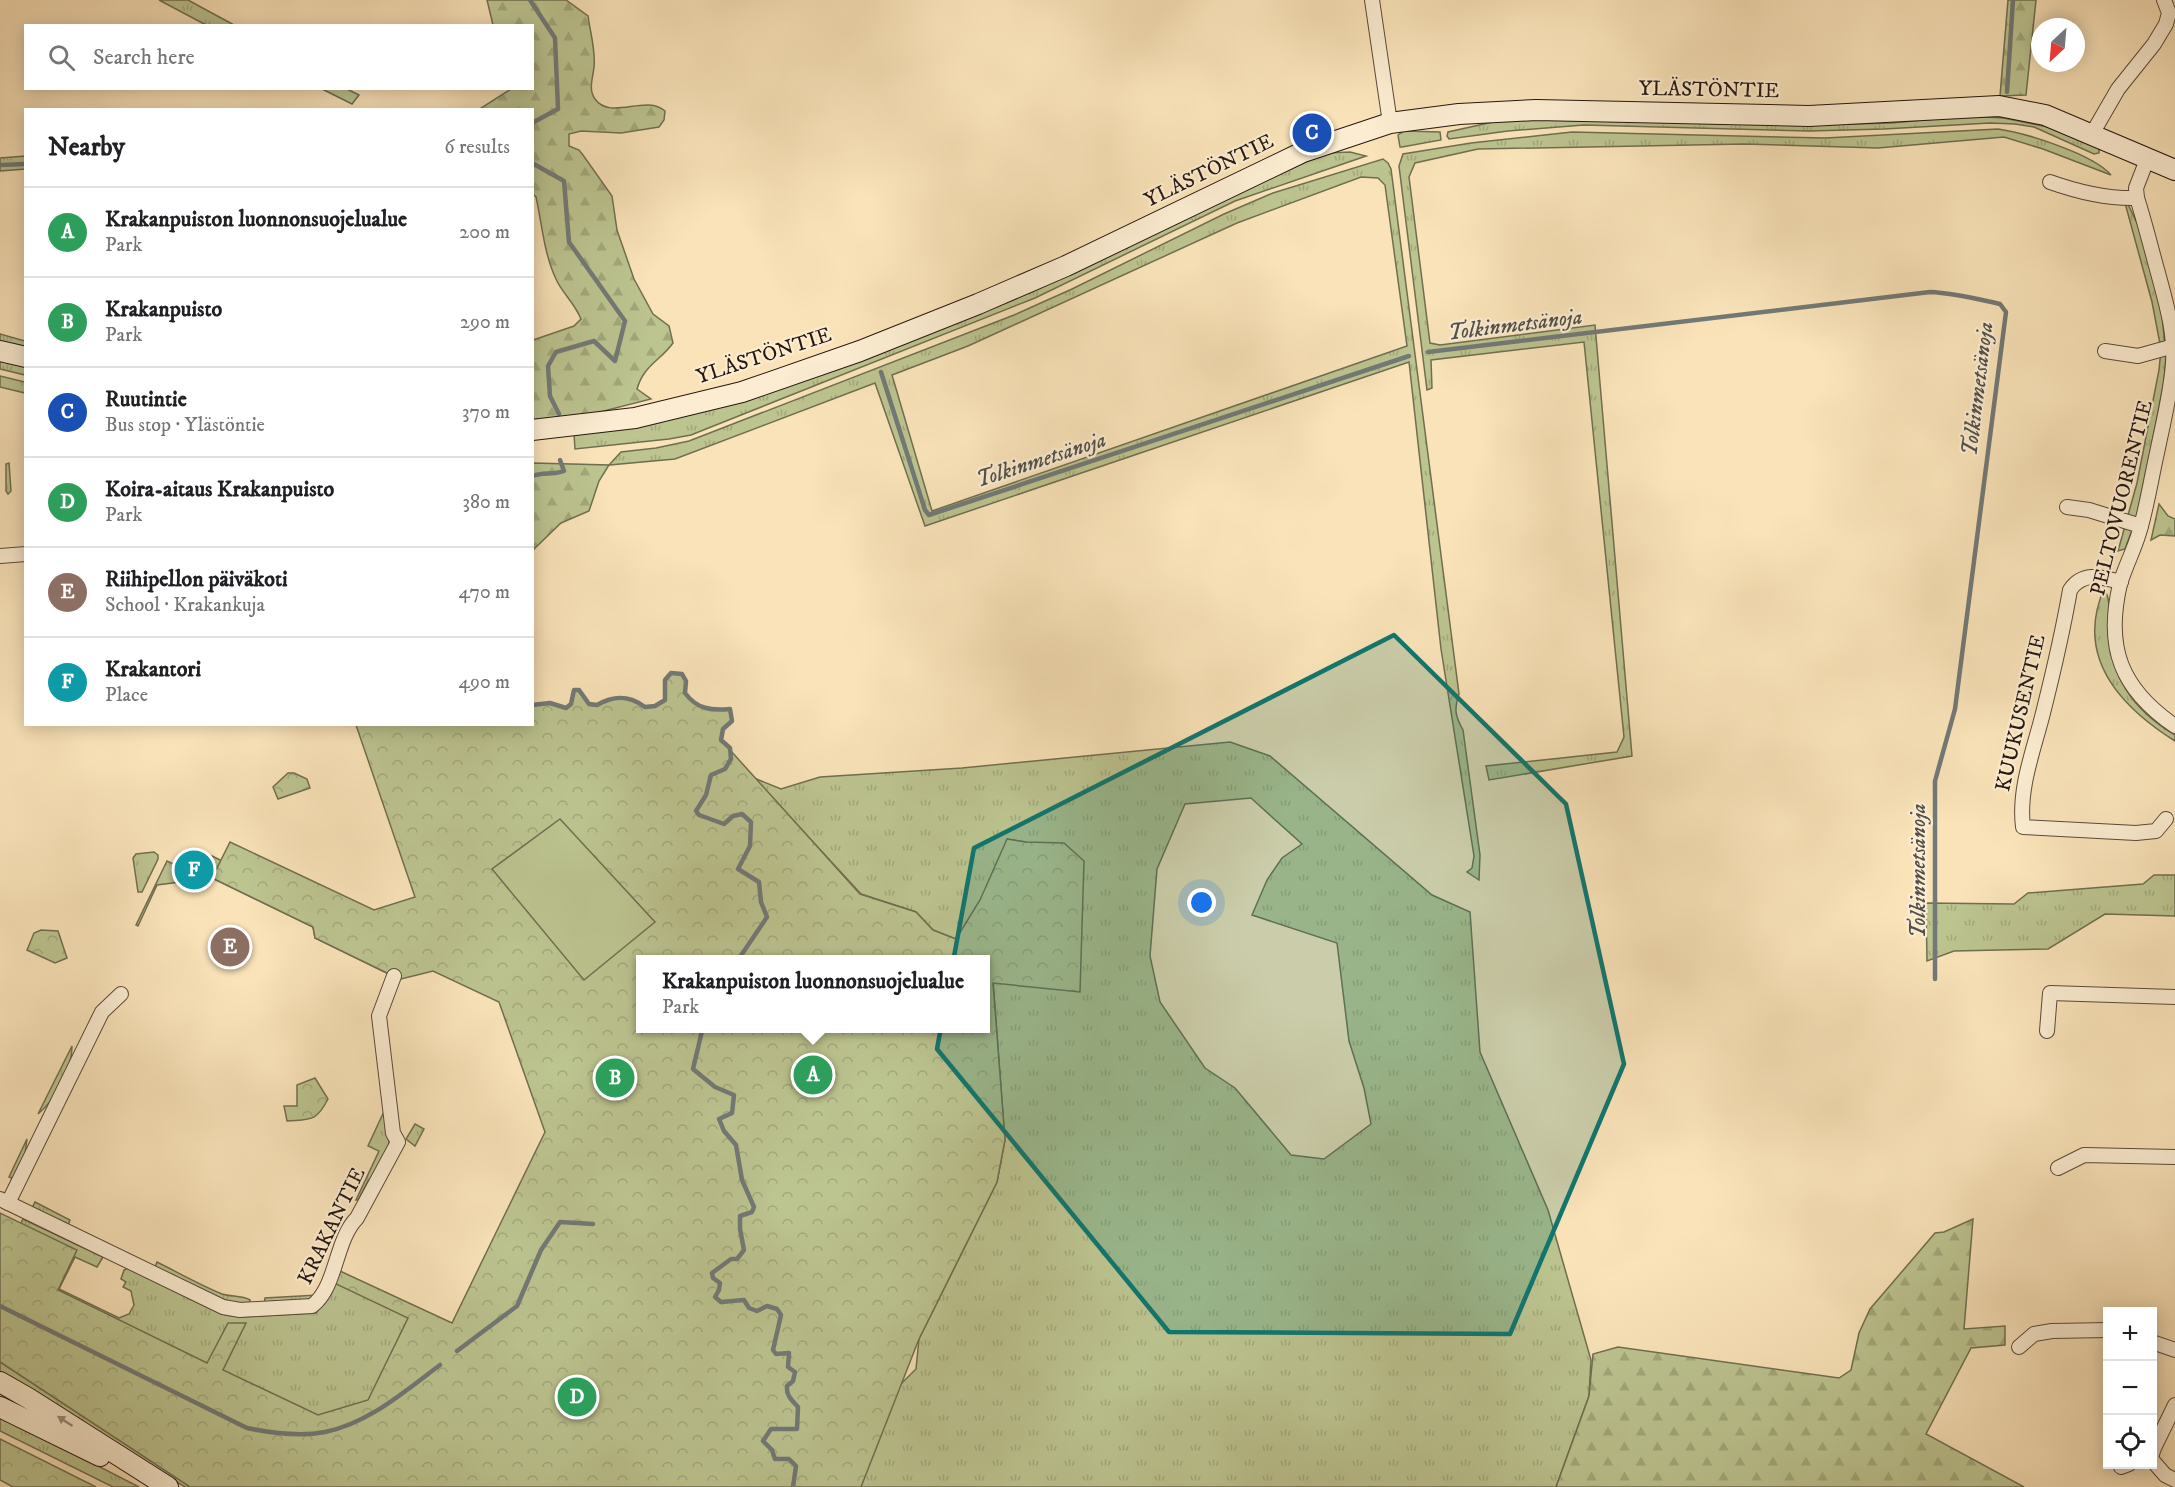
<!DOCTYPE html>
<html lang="en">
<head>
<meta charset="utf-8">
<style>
  :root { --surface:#fff; --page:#f6f6f6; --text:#202124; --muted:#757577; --line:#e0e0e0; --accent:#b45309 }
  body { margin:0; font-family:"IM FELL DW Pica",serif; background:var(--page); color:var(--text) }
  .controls { position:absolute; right:18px; bottom:18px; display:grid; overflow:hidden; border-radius:0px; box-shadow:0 3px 15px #0003 }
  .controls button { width:54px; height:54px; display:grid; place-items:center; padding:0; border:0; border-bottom:2px solid var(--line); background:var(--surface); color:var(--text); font:30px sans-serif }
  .compass { position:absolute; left:2031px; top:18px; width:54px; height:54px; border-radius:50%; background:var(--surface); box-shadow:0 3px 15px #0003; rotate:206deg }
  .you { position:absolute; left:1202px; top:903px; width:21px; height:21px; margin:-15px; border:4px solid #fff; border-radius:50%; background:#1a73e8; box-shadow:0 0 0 9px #1a73e833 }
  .badge { display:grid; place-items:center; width:39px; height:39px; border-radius:50%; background:var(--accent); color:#fff; font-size:20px; font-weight:700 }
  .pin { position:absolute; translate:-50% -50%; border:3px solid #fff; box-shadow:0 2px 6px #0006 }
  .popup { position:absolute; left:636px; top:955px; width:354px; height:78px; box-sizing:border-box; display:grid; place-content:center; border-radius:0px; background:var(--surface); filter:drop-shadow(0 2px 4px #0005); font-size:20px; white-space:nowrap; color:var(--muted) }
  .popup b { font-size:22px; color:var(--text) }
  .popup::after { content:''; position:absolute; left:50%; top:100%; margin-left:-12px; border:12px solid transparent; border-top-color:var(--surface) }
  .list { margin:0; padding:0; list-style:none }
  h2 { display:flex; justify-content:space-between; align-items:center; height:78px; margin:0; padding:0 24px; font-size:26px }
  h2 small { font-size:20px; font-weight:400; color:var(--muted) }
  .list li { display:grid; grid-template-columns:39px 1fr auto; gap:18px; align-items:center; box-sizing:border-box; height:90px; padding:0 24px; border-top:2px solid var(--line) }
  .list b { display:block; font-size:22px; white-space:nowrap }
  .list p { margin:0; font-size:20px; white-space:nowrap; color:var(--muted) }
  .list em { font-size:20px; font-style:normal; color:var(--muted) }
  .icon { flex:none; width:33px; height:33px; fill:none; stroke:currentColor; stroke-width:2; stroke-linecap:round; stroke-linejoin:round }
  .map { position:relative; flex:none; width:2175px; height:1487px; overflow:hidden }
  .search { position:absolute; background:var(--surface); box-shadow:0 3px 15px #0003; left:24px; top:24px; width:510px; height:66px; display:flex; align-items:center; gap:15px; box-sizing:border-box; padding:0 21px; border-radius:0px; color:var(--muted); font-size:22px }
  .panel { position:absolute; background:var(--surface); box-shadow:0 3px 15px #0003; left:24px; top:108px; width:510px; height:618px; border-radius:0px }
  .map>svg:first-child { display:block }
</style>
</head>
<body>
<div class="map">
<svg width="2175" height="1487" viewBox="0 0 2175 1487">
  <defs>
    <pattern id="grass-tufts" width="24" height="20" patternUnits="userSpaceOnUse" patternTransform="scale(1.5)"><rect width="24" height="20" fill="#bcc490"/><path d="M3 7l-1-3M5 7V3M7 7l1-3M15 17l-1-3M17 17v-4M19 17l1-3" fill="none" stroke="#a1a87b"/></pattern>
    <pattern id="forest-firs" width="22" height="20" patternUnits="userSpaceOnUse" patternTransform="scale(1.5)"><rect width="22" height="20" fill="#bcc490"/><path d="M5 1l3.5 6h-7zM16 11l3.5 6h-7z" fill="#a1a87b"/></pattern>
    <pattern id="park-crowns" width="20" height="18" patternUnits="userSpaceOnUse" patternTransform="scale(1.5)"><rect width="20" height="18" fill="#bcc490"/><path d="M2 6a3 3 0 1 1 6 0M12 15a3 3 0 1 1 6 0" fill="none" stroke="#a1a87b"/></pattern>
  </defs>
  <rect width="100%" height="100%" fill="#fae3b9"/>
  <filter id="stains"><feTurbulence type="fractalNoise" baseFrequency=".00333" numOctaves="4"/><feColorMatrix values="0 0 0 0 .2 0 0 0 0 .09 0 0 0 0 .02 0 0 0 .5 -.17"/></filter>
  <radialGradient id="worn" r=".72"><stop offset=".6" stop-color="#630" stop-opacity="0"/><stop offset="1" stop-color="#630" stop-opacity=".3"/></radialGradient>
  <!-- grass -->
  <g fill="url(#grass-tufts)" stroke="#716e50" stroke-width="1.5" fill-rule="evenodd">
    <polygon points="159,0 188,0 234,25 206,25"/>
    <polygon points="322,89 347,89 359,95 352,104"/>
    <polygon points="1969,116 2004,118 2048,127 2099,148 2099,153 2094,154 2034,127 2015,124 1990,123 1884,129 1809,131 1584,125 1508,131 1449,139 1447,136 1448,132 1502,120 1522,119 1812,125 1891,123"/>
    <path d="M 1998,129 C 2026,133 2093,154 2111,175 L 2043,149 L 2004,137 L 1878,148 L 1744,144 L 1478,149 L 1415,163 L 1409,177 L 1430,343 L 1440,345 L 1595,325 L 1632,756 L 1489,780 L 1486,766 L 1617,752 L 1624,737 L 1584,342 L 1431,360 L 1432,388 L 1427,390 L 1399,166 L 1403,154 L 1471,143 L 1572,132 L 1825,138 Z"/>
    <polygon points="1404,131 1440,132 1441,140 1402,147 1400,147 1398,135"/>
    <polygon points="1350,152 1366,156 1235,201 1035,298 721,423 691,435 669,439 575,449 574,434 623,428 693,414 790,384 859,360 1032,292 1277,174 1327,153"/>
    <polygon points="25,156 25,169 0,171 0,158"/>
    <path d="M 1383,159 L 1388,163 L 1391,169 L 1459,694 C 1454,709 1455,716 1463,730 L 1480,855 L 1479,880 L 1467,872 L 1472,868 L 1474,856 L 1441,649 L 1409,362 L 925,526 L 875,383 L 675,459 L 609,465 L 621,452 L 656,448 L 689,441 L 1014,315 L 1072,289 L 1224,214 L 1273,193 ZM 1361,177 L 1378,178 L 1385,185 L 1407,346 L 932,511 L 892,375 L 968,346 L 1237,223 Z"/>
    <polygon points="2122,192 2138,225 2157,292 2162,315 2166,356 2164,381 2153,438 2136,519 2125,549 2118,551 2137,483 2159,370 2161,349 2152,302"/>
    <polygon points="0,334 25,341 25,349 0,343"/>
    <polygon points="0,359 25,365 25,375 0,369"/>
    <polygon points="0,376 25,382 25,393 0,387"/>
    <polygon points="9,463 11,491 8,494 6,491 6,464"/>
    <path d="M 2104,589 C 2112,601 2108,616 2109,630 C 2110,677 2134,711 2175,735 L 2175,741 C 2121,707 2074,658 2104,589 Z"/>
    <path d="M 1230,742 L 1270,756 L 1432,895 L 1470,912 L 1480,1052 L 1548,1210 L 1591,1360 L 1589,1396 L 1556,1487 L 798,1487 L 916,1369 L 919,1339 L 997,1182 L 1005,1140 L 993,982 L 1026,842 L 1007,839 L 975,947 L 933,930 L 916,912 L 861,894 L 754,778 L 781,789 L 820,777 L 962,768 ZM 1251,798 L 1302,844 L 1282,858 L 1267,880 L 1252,915 L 1337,943 L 1349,1041 L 1364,1088 L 1371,1124 L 1324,1159 L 1291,1155 L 1235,1088 L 1205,1068 L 1160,1002 L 1150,956 L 1157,869 L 1185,804 Z"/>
    <polygon points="154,852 158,855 158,859 142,892 138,892 133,858 136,854"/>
    <polygon points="212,856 394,946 391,975 315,938 313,927 212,878 157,885 138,926 136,925 167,861 201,877"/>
    <polygon points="2154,875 2175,875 2175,916 2105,914 2048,949 1954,951 1927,961 1926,903 2014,904 2028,893 2143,884"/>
    <path d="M 72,1046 C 72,1070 57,1098 38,1114 Z"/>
    <polygon points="387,1105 389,1146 375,1175 368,1181 358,1200 356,1200 379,1151 368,1146"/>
    <polygon points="415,1124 424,1129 415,1146 406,1139"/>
    <polygon points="27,1139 25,1154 13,1179 9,1177"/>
    <polygon points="35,1202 70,1220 68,1225 32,1208"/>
    <polygon points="23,1219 103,1257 97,1267 75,1257 59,1289 119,1318 129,1314 134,1305 131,1291 123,1287 126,1282 121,1279 124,1270 128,1268 209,1308 226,1315 240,1317 316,1313 334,1281 381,1301 413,1321 438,1487 185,1487 0,1375 0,1263"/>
    <path d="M 157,1262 C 179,1273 200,1285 222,1294 C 231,1297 242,1295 250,1300 L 250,1304 L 227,1302 L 155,1267 Z"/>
    <polygon points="317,1295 314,1299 264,1304 265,1298"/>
    <polygon points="0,1416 139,1487 113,1487 0,1431"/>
  </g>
  <!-- forest -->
  <g fill="url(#forest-firs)" stroke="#716e50" stroke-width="1.5">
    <path d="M 487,0 L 566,0 L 588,16 C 590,31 596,52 594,67 C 593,78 588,89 595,99 C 611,121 645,94 665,111 L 664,120 L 659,127 L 621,133 L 581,131 L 569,134 L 569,146 L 579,150 L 583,155 L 612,196 L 617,230 L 634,279 L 653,314 L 669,326 L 673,343 C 660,361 644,365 637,389 L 651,399 L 592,414 L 533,420 L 533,340 L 574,326 L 581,319 C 574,302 562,293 556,279 C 544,254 542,224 536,197 L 533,194 L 532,110 L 478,110 L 511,89 L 532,88 L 532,26 L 493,25 Z"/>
    <polygon points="2008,0 2036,0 2026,95 2000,96"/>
    <polygon points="533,463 609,465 599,481 589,511 561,523 533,550"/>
    <polygon points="2159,504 2168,516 2175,519 2175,536 2160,535 2151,540"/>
    <polygon points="1973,1219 1964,1329 2005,1326 2005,1345 1971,1348 1926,1434 2024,1487 1556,1487 1589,1396 1593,1354 1618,1347 1839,1378 1851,1370 1859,1333 1870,1309 1935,1233 1944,1232"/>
  </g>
  <!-- park -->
  <g fill="url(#park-crowns)" stroke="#716e50" stroke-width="1.5" fill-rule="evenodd">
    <path d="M 671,673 L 682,674 L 686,681 L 685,693 C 697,709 711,711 730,709 L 732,721 L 723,729 L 721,740 L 860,894 L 916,912 L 933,930 L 956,939 L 980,900 L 1007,839 L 1026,842 L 1064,843 L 1084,861 L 1080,992 L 993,983 L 1005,1140 L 997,1182 L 919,1339 L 861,1487 L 190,1487 L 0,1362 L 0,1213 L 77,1250 L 58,1290 L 207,1363 L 228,1323 L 246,1323 L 223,1370 L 318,1415 L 368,1400 L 408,1318 L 334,1283 L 340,1271 L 452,1323 L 545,1132 L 499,1002 L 433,971 L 401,979 L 391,975 L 315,938 L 313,927 L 212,878 L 230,842 L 374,910 L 415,897 L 356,725 L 532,724 L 533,705 L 550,703 L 566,708 L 571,704 L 574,690 L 579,690 L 589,704 C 611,709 615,685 645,707 L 655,706 L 665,700 L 665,680 ZM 640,960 L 986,960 L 986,1028 L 640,1028 Z"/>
    <polygon points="288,773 294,773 307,779 310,788 278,799 273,787"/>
    <polygon points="41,930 58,931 67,958 55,963 27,950 34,933"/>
    <path d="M 315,1078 L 328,1099 C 316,1122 311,1119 287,1121 L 284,1106 L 297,1106 L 297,1085 Z"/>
    <polygon points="0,1439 96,1487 13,1487 0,1480"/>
  </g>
  <!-- pitch -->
  <polygon fill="#bcc490" stroke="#716e50" stroke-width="1.5" points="560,819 655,922 584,980 492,869"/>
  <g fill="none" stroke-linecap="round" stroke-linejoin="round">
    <!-- stream -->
    <g stroke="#727977" stroke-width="4.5">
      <polyline points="530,0 555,38 558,109 532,123"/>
      <polyline points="2007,92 2013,0"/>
      <polyline points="532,163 564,181 569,242 625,321 615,361 594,341 556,352 548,366 550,396 559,414"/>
      <polyline points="0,165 26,164"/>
      <path d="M 1428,352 L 1930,292 C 1955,293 1977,299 2000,304 L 2006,312 L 1955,709 L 1935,781 L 1935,979"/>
      <polyline points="881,372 925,510 929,515 1409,356"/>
      <path d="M 532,476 C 543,472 553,475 564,471 L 560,460"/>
      <path d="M 532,705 L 550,703 L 566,708 L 571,704 L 574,690 L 579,690 L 589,704 L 597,705 C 614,695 629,695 645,707 L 655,706 L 665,700 L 665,680 L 671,673 L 682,674 L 686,681 L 685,693 C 697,709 711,711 730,709 L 732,721 L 723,729 L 721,740 L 730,748 L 731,759 L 725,769 L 711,775 L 706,795 L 696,811 L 699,815 L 724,824 L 733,816 L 742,814 L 751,822 L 750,846 L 738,869 L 759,882 L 761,902 L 767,917 L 738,960"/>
      <path d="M 692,1028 L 702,1031 L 693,1069 L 715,1087 L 734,1095 L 732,1113 L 719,1119 L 724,1131 L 736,1145 L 742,1180 L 754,1207 L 752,1212 L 740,1216 L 740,1229 L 744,1250 L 737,1259 L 731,1259 L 712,1273 L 713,1278 L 720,1283 L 719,1290 L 715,1297 L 721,1302 L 744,1300 L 749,1308 L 757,1311 L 767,1306 L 777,1309 L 781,1315 L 773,1350 L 776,1354 L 789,1353 L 788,1367 L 795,1372 L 793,1381 L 787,1386 C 786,1396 792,1400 798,1407 L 797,1429 L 771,1429 L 763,1441 L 772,1450 L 775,1459 L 789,1459 L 796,1466 L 793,1487"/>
      <path d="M 0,1306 L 247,1428 C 271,1433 300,1437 325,1432 C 369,1423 405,1391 440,1365"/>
      <polyline points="457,1351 517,1306 541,1250 560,1222 593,1224"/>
    </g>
    <!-- minor casing -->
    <g stroke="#5b4a3a" stroke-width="16">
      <g id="minor">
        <polyline points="1372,0 1390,123"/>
        <polyline points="2092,134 2118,89 2154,44 2166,24 2169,13 2164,0"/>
        <path d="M 2148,157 L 2136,188 L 2137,198 C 2145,223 2151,248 2158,273 C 2166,303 2175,332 2173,363 C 2171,393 2163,423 2157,453 C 2151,479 2147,507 2139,533 C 2134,550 2125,567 2120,584 C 2105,648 2121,689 2175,726"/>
        <path d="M 2050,182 C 2078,192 2107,199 2137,198"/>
        <polyline points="2105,351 2138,356 2174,346"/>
        <polyline points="2067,507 2089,510 2141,526"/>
        <polyline points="0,556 26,554"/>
        <path d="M 2121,582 C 2101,577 2083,571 2070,590 C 2063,630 2054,669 2044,709 C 2035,747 2018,787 2023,827 L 2136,833 L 2156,831 L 2166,819"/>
        <polyline points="2047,1031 2050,993 2175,997"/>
        <polyline points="2058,1168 2084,1155 2175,1157"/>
        <path d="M 0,1199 L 223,1307 L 240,1310 L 312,1306 C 337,1287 335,1240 357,1218 L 398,1142 L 393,1133 L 379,1016 L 394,976"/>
        <polyline points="8,1203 102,1012 121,994"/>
        <polyline points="2152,1342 2175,1350"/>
        <polyline points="2019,1347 2034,1334 2052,1331 2108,1330"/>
        <polyline points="2152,1454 2154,1448 2175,1405"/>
        <polyline points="2152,1460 2165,1475 2175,1480"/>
        <polyline points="2121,1467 2129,1464"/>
      </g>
    </g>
    <!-- secondary casing -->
    <g stroke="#261710" stroke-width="22">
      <g id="secondary">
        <polyline points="0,351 26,357"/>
        <polyline points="532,430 635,418 742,392 860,351 978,304 1066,266 1303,152 1390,123 1459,114 1536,110 1809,116 1999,106 2045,115 2175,170"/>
        <polyline points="0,1382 28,1398 168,1487"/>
        <polyline points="0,1407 100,1456"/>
      </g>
    </g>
    <!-- minor -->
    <use href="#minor" stroke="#fcedd2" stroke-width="14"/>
    <!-- secondary -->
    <use href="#secondary" stroke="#fcedd2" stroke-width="20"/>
  </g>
  <!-- one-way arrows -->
  <defs><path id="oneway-solid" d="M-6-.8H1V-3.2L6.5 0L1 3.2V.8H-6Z" transform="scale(1.5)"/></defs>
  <use fill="#9c8d7b" href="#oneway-solid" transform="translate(65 1421) rotate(-147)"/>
  <!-- marked area -->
  <path fill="#0f766e" fill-opacity="0.2" stroke="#0f766e" stroke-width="4.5" stroke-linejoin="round" d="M 1394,635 L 1566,804 L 1624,1064 L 1510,1334 L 1169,1332 L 937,1049 L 974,848 Z"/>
  <g text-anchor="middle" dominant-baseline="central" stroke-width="4.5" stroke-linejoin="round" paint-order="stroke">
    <!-- street labels -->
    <g font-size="21" fill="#261710" stroke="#fcedd2">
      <text transform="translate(1709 90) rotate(1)">YLÄSTÖNTIE</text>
      <text transform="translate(1209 171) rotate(-26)">YLÄSTÖNTIE</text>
      <text transform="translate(764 356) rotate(-18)">YLÄSTÖNTIE</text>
      <text transform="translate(2122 498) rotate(-76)">PELTOVUORENTIE</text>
      <text transform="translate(2021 713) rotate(-77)">KUUKUSENTIE</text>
      <text transform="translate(332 1226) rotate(-64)">KRAKANTIE</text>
    </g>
    <!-- water labels -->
    <g font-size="22" font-style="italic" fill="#52504c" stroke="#fcedd2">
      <text transform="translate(1515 325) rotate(-7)">Tolkinmetsänoja</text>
      <text transform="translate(1978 389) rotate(-83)">Tolkinmetsänoja</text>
      <text transform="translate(1041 460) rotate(-18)">Tolkinmetsänoja</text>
      <text transform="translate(1918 871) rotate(-90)">Tolkinmetsänoja</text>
    </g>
  </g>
  <rect width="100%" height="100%" filter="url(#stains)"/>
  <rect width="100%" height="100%" fill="url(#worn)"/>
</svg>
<div class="controls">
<button>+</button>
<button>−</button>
<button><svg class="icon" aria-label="locate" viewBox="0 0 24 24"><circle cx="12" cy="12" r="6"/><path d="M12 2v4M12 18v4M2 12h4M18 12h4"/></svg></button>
</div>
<svg class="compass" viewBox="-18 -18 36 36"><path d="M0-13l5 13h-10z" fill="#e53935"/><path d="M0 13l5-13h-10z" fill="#757577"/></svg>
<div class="you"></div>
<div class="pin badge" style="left:813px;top:1075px;background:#2e9e5b">A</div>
<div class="popup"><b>Krakanpuiston luonnonsuojelualue</b>Park</div>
<div class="pin badge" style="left:615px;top:1078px;background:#2e9e5b">B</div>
<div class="pin badge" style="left:1312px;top:133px;background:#1a4fb4">C</div>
<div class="pin badge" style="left:577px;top:1397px;background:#2e9e5b">D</div>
<div class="pin badge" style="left:230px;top:947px;background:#8d6e63">E</div>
<div class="pin badge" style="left:194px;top:870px;background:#0f9aa8">F</div>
<div class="search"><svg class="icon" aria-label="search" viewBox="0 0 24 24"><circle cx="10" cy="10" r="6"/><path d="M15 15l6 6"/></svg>Search here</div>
<section class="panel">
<h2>Nearby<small>6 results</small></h2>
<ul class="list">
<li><span class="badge" style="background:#2e9e5b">A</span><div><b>Krakanpuiston luonnonsuojelualue</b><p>Park</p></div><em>200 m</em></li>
<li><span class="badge" style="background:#2e9e5b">B</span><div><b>Krakanpuisto</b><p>Park</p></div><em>290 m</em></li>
<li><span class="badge" style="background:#1a4fb4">C</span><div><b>Ruutintie</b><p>Bus stop · Ylästöntie</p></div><em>370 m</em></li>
<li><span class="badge" style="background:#2e9e5b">D</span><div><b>Koira-aitaus Krakanpuisto</b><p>Park</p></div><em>380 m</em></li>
<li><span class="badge" style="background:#8d6e63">E</span><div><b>Riihipellon päiväkoti</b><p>School · Krakankuja</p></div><em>470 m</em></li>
<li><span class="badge" style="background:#0f9aa8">F</span><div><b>Krakantori</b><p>Place</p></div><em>490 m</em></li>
</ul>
</section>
</div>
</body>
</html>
